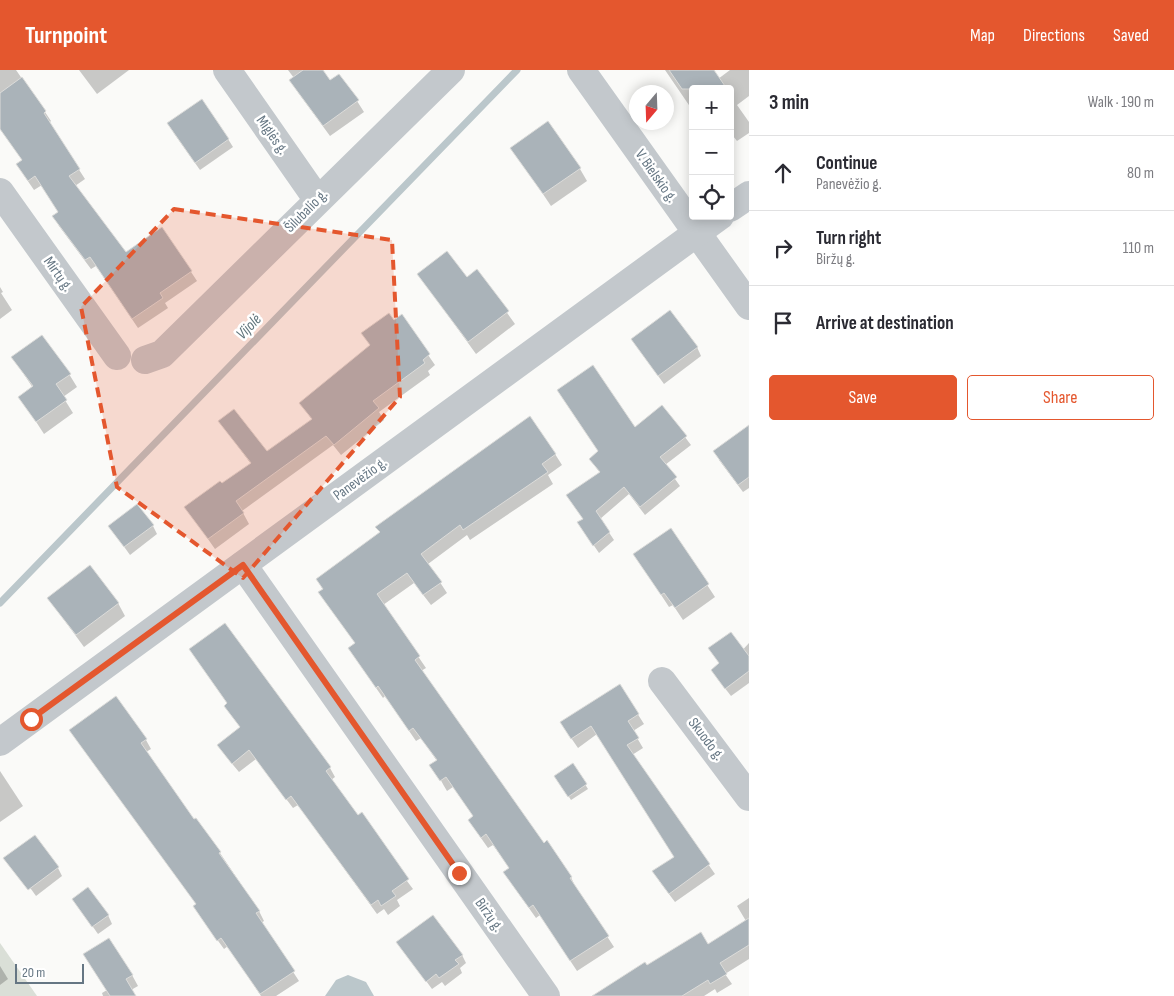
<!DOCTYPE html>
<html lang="en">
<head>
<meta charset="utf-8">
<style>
  :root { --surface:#fff; --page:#f2f2f3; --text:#2b2b33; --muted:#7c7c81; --line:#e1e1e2; --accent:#e4572e }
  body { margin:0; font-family:"Sofia Sans Condensed",sans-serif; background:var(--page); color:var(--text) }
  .controls { position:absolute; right:15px; top:15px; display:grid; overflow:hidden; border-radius:5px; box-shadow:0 2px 12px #0003 }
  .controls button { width:45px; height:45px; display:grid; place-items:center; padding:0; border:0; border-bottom:1px solid var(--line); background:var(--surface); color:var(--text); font:25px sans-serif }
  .compass { position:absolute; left:629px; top:15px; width:45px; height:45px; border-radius:50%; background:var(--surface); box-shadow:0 2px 12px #0003; rotate:199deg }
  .scale { position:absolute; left:15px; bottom:12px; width:69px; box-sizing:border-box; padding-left:5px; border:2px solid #657683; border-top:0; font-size:14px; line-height:18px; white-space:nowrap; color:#657683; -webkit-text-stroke:4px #fff; paint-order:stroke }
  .stop { position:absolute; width:15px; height:15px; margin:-11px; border:4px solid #e4572e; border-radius:50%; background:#fff }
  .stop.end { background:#e4572e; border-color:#fff; box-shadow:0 1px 5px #0008 }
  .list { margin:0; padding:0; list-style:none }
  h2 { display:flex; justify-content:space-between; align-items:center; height:65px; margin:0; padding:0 20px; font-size:21px }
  h2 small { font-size:16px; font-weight:400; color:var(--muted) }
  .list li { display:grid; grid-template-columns:32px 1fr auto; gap:15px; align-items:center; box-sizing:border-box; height:75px; padding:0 20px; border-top:1px solid var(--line) }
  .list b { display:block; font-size:19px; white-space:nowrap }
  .list p { margin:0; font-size:16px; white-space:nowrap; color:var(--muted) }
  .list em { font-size:16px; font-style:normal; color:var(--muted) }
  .actions { display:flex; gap:10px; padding:15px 20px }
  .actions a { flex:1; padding:11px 0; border:1px solid var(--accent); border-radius:5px; text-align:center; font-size:18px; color:var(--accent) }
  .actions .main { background:var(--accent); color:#fff }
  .icon { flex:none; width:28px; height:28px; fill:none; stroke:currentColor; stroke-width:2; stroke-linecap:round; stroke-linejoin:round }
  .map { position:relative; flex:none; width:749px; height:926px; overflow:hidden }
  header { display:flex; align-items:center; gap:30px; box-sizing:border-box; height:70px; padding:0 25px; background:var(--accent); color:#fff }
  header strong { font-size:24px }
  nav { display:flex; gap:28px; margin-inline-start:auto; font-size:18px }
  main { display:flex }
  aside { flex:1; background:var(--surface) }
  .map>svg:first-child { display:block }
</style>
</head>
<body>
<header>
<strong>Turnpoint</strong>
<nav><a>Map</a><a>Directions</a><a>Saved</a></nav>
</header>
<main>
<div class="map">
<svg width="749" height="926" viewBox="0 0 749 926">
  <rect width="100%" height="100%" fill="#fafaf8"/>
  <!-- green -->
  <polygon fill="#dadfd7" points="0,873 37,926 0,926"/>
  <!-- water -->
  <polygon fill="#bbc7cb" points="348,905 366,912 374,926 325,926 336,910"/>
  <!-- shadow -->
  <g fill="#0003">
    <polygon points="0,0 16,0 45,42 51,51 49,53 85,109 75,116 125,183 162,158 197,211 165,233 168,238 138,258 96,196 91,199 59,156 54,146 59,142 42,115 34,120 23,104 23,91 0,59"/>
    <polygon points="79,0 129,0 97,24"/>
    <polygon points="288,0 322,0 330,11 357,31 364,42 330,66 297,21 291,10 294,8"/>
    <polygon points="665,0 711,0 718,9 730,0 749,0 749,26 737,35 749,52 749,63 737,71 733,66 730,68 730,19 693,19 693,41"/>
    <polygon points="173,62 228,69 233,77 200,100"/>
    <polygon points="512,78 580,99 587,111 551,136"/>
    <polygon points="477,201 515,254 476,284 418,204 466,209"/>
    <polygon points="0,217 3,222 1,223 12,240 0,249"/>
    <polygon points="401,246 435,295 428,301 430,305 379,342 384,350 341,385 333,375 242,441 249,454 215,479 186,438 251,394 220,352 267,383 312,350 301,333 371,276 369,274"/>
    <polygon points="632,270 697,277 701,286 664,314"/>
    <polygon points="13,288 69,304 77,317 63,327 73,343 44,364 20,327 33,318"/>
    <polygon points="662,337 691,375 665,395 680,416 645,445 629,424 600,449 614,470 599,483 584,461 584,450 600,403 591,390"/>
    <polygon points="749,356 749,418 743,422 719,390"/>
    <polygon points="555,384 562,395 548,405 553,414 470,470 467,465 428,494 447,523 431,535 414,513 383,535 426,598 421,601 543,774 571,807 576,819 614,877 577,901 540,845 536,848 511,813 510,799 493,775 488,778 476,761 470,750 474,747 453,717 447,721 444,716 438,705 437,691 421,668 416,671 385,626 383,628 356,589 356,574 326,533 320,523 323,520 317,509 380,463 377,457"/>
    <polygon points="153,456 157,464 130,485 110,457"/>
    <polygon points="671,460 715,527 683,550 673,535 669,537 635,485"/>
    <polygon points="48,528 118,533 125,546 84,577"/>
    <polygon points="749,573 749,613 731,626 717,608"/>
    <polygon points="620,616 644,654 633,661 643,678 632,685 715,804 675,832 659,811 675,788 597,664 578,678 567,662"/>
    <polygon points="226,636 330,698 335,707 331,710 413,819 397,830 400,836 388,845 384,839 377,844 298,735 293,738 256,689 239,702 224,684 241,658"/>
    <polygon points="76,669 146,670 151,679 146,682 194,751 196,750 220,783 259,841 264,851 261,853 299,911 276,926 261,926 228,876 224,879 200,846 197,835"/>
    <polygon points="573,695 588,719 571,730 555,706"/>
    <polygon points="0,701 23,736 0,752"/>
    <polygon points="13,794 58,798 62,806 36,826"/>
    <polygon points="749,828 749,889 725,904 732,914 717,923 715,919 704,926 609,926 647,896 708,876 746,851 737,836"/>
    <polygon points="74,830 108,845 112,854 98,864"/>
    <polygon points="398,873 462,885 466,893 460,898 462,903 445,916 442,912 432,919"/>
    <polygon points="0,896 8,909 0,915"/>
    <polygon points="132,905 138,916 131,920 135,926 103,926 102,923"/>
  </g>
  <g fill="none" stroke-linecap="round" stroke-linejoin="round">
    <!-- stream -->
    <polyline stroke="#bbc7cb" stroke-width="7" points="0,533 517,0"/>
  </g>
  <!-- building -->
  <g fill="#aab3b9" stroke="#dcdcda">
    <polygon points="303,0 323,0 330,10 339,4 359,30 323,56 289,10"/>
    <polygon points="669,0 714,0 727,19 682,19"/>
    <polygon points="22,7 46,41 44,43 80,99 69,106 126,182 162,157 192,201 160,223 163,228 132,249 90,187 85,190 52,146 58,142 35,106 28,111 16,94 22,90 0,59 0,23"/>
    <polygon points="202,29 229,69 195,93 167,53"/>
    <polygon points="548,51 581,98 543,124 510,78"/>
    <polygon points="447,181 467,207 477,199 509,241 468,272 417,204"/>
    <polygon points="670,240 698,277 658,306 631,269"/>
    <polygon points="389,243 394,250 402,244 430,284 423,290 425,293 373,331 379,338 334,375 326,366 236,431 244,443 208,469 184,437 220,411 222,413 251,393 218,351 234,339 267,381 312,349 299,333 370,275 361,263"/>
    <polygon points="42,265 71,304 56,314 67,330 36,352 18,327 33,316 11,287"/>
    <polygon points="593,295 635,357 662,335 687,366 660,387 677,407 640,437 624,417 596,441 610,462 593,476 577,452 583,449 566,425 600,402 589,389 598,381 557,320"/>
    <polygon points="530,346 556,384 542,394 548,402 463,460 460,455 421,484 442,512 423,525 407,503 377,524 420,586 415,590 544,773 547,770 572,807 570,808 609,866 570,891 533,835 529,838 503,802 509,798 486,764 481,768 468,750 473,746 446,707 440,711 429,695 437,690 413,658 409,661 378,616 376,618 348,578 355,573 318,522 323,519 316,509 380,462 375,457"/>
    <polygon points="749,355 749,407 738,415 713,381"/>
    <polygon points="137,434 154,455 124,477 108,456"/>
    <polygon points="671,458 709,514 675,538 664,523 661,525 633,484"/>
    <polygon points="90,495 119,533 76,565 47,528"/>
    <polygon points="225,553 331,697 326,701 358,745 362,742 409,809 392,821 396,826 381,836 378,830 371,835 291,726 286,730 249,680 232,694 217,675 240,657 224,636 227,633 189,579"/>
    <polygon points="731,562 749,586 749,601 725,619 711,600 719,593 708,578"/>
    <polygon points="620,614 639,644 628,651 639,668 627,675 710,794 669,824 652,801 674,787 591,656 571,669 560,652"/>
    <polygon points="116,626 147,669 141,673 194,749 196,748 221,782 219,783 260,841 256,843 295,901 260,924 221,868 217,871 193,836 196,834 69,660"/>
    <polygon points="573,693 587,714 568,727 554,706"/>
    <polygon points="35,765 59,797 28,820 3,788"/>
    <polygon points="88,817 109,845 92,857 72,829"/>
    <polygon points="433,845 463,885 455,890 459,894 439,908 436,904 426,912 396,872"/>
    <polygon points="749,848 749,875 720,893 727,904 710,914 708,910 682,926 592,926 645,892 647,895 701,862 708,874"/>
    <polygon points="109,868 133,905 126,909 136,926 110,926 83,884"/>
  </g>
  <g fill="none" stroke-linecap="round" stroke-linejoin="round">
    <!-- minor -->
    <g stroke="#c3c8cc" stroke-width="28">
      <polyline points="227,0 317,129"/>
      <polyline points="581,0 749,236"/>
      <polyline points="0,122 117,286"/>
      <polyline points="730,138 749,125"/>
      <polyline points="145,290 162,284 451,0"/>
      <polyline points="243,495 546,926"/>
      <polyline points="662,611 749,727"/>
      <polyline points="0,672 720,146"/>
    </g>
  </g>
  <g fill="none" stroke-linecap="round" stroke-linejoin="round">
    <!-- route -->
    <polyline stroke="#e4572e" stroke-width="6" points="31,649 243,495 459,803"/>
  </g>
  <!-- marked area -->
  <path fill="#e4572e" fill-opacity="0.2" stroke="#e4572e" stroke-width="4" stroke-dasharray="10 6" stroke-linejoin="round" d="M 174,139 L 392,170 L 400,327 L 243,508 L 117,417 L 81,237 Z"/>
  <g text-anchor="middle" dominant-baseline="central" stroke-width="5" stroke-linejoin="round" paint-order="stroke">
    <!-- street labels -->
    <g font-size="15" fill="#657683" stroke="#fff">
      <text transform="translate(272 65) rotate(55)">Miglės g.</text>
      <text transform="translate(656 106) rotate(55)">V. Bielskio g.</text>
      <text transform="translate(306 141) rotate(-45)">Šilubalio g.</text>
      <text transform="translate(58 204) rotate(55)">Mirtų g.</text>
      <text transform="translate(360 409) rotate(-36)">Panevėžio g.</text>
      <text transform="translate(706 669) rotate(53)">Skuodo g.</text>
      <text transform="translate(489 845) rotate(55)">Biržų g.</text>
    </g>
    <!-- water labels -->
    <g font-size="16" font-style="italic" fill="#60757c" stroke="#fff">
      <text transform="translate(249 257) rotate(-46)">Vijolė</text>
    </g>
  </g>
</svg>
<div class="controls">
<button>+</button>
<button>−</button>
<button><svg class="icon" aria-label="locate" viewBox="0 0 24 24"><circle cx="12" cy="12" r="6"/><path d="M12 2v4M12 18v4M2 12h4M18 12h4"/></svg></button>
</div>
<svg class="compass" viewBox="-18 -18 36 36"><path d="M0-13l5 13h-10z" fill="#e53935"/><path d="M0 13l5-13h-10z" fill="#7c7c81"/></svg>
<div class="scale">20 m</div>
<div class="stop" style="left:31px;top:649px"></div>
<div class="stop end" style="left:459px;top:803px"></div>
</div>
<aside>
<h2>3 min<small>Walk · 190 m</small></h2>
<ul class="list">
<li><svg class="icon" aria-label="ahead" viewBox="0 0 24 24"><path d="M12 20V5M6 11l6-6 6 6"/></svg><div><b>Continue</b><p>Panevėžio g.</p></div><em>80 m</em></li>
<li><svg class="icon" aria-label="right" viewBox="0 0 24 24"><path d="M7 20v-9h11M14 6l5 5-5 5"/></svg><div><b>Turn right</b><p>Biržų g.</p></div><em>110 m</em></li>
<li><svg class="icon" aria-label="arrive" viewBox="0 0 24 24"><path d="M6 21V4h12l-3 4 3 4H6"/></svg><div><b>Arrive at destination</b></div></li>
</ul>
<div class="actions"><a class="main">Save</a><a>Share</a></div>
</aside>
</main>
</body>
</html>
